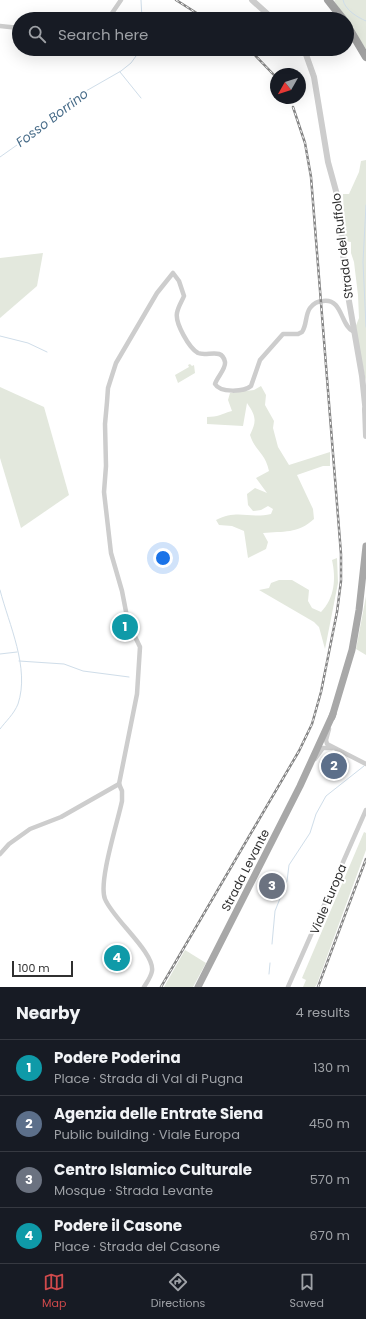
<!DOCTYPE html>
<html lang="en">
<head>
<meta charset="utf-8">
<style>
  :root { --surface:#171b24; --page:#242831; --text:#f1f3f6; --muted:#9ea1a6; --line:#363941; --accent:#d04a4c }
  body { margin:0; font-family:Poppins,sans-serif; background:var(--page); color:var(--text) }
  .compass { position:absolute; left:270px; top:68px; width:36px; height:36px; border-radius:50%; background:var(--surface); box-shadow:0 4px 16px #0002; rotate:231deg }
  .scale { position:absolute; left:12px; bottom:10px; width:61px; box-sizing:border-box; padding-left:4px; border:2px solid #303030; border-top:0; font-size:11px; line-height:14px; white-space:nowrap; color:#303030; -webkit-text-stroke:3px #fff; paint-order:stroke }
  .you { position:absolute; left:163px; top:558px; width:14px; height:14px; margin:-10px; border:3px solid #fff; border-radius:50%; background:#1a73e8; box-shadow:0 0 0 6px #1a73e833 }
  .badge { display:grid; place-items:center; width:26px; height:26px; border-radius:50%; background:var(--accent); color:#fff; font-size:13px; font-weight:700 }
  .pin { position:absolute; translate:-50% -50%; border:2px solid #fff; box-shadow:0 1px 4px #0006 }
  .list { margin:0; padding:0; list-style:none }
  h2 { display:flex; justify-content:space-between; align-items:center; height:52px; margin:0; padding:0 16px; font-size:17px }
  h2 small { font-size:13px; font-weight:400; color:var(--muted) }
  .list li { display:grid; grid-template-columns:26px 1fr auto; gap:12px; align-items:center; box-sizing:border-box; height:56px; padding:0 16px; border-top:1px solid var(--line) }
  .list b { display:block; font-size:15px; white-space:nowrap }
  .list p { margin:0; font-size:13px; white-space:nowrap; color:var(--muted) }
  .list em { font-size:13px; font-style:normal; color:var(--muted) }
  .icon { flex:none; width:22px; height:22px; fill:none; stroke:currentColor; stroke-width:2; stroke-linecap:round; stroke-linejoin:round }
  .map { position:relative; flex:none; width:366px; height:987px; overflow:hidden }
  .search { position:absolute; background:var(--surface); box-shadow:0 4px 16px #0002; left:12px; right:12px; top:12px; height:44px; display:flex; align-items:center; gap:10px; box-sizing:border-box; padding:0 14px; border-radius:22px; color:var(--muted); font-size:15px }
  .sheet { height:276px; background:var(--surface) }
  nav { display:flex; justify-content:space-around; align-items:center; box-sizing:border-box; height:56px; border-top:1px solid var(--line); background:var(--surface); font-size:11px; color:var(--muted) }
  nav a { display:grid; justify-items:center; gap:2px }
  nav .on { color:var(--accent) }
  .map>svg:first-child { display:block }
</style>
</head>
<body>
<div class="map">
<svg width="366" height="987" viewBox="0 0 366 987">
  <rect width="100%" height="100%" fill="#fff"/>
  <!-- green -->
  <g fill="#e3e8dd">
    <polygon points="335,0 366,0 366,49 334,1"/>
    <polygon points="366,160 366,382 355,328 359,318 358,295 354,262 351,253 351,242 345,241 343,194 349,194 359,172 361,161"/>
    <polygon points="43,253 37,286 0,318 0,258"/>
    <polygon points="190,364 192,366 194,365 195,373 178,383 175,375 189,367 188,365"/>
    <path d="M 261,386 L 266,395 L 265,405 L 274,421 L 273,428 L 278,447 L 289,465 L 330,452 L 330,466 L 323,466 L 297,475 L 313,509 L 314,519 C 298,534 283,531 263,533 L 268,542 L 266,549 L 248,558 L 244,531 L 232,526 L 219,525 L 216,520 C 238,509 249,519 271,514 L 273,509 L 268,506 L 261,510 L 253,511 L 248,505 L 247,494 L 255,488 L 267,493 L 256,478 L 269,471 C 265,452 255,451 250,435 C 257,421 256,416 247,403 L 243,426 L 207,424 L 207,417 C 218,417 221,414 232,411 L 228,400 L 230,393 L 254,390 Z"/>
    <polygon points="0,387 44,407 69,495 21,528 0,458"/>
    <path d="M 337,558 L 338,583 L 325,649 L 319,627 L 314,622 L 259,590 L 269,588 L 271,583 L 279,580 L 292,580 L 309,590 L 308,601 L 312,608 L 321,612 C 335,598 336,578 332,560 Z"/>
    <polygon points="366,596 366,655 356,649"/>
    <polygon points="364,832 366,833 366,850 317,984 315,987 303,987 306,980 302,978"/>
    <polygon points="185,950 206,963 193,987 164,987"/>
  </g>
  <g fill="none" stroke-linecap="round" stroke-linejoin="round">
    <!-- stream -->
    <g stroke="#cfdde9" stroke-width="1">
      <polyline points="141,0 142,19"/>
      <path d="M 343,0 C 345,10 357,17 366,21"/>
      <polyline points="120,72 141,98"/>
      <polyline points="0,157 48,123 79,95 121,71 131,63 141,49"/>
      <polyline points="366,205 363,262 366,327"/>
      <polyline points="0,336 28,343 47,352"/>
      <path d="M 0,590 C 9,625 30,668 18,704 C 14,714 6,721 0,729"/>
      <polyline points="0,654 17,652"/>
      <polyline points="19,661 64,664 83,671 129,677"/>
      <polyline points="272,944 275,911 287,881 289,865 310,833 316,814 326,796 364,766"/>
      <polyline points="269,974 270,963"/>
    </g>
    <!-- minor -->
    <g stroke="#cdcdcd" stroke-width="4.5">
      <polyline points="108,19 121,0"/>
      <polyline points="0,26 19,28"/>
      <polyline points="329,729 326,740 327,744 366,764"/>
      <polyline points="315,759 323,748 332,748"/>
      <path d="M 119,784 L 137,694 L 140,647 L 128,622 L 122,591 L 111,553 L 104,492 L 106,466 L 105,424 L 107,402 L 108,388 L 116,363 L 157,293 L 173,273 L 179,281 L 184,296 C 182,301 178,307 177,313 C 175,323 189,348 198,353 C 207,357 222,347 225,362 C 226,369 217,377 215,384 C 220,393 244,392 251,386 L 260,360 L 283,334 L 298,334 L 302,332 C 307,325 305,315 310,308 C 313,304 318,301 323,301 C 343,298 340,326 354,332"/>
      <path d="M 119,784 L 122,791 L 122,801 C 118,821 98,882 105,899 C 113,919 155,953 152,971 C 151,977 147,982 144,987"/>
      <polyline points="0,854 9,844 30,829 61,817 119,784"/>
      <polyline points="288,987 366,810"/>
    </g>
    <!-- tertiary -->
    <g stroke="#cdcdcd" stroke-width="6">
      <polyline points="252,0 273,19"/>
      <polyline points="304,49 314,77 328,162 339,202 345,278 362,376 366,414"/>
      <polyline points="365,409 366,436"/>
    </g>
    <!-- primary -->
    <g stroke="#a8a8a8" stroke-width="7">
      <polyline points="332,717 352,650 359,610 366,546"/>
      <polyline points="198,987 300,786 333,714"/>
    </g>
    <!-- trunk -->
    <g stroke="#a0a0a0" stroke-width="8">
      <polyline points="328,0 343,19"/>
      <polyline points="347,25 366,57"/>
    </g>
    <!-- rail casing -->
    <g stroke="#858585" stroke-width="2.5">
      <g id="rail">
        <polyline points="176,0 206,19"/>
        <polyline points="249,49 274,75"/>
        <polyline points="161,987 299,751 312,724 321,692 337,612 341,581 341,554 311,177 305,143 293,107"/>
        <polyline points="318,987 366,859"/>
      </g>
    </g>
    <!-- rail -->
    <use href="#rail" stroke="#fff" stroke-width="1" stroke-dasharray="3" stroke-linecap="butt"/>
  </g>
  <g text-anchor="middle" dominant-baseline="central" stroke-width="4" stroke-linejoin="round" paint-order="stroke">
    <!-- street labels -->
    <g font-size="12" fill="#303030" stroke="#fff">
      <text transform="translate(342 246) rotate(-97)">Strada del Ruffolo</text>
      <text transform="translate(245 870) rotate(-63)">Strada Levante</text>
      <text transform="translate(328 899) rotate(-67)">Viale Europa</text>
    </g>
    <!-- water labels -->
    <g font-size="13" font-style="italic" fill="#486c89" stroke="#fff">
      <text transform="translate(52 118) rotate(-37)">Fosso Borrino</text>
    </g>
  </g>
</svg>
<svg class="compass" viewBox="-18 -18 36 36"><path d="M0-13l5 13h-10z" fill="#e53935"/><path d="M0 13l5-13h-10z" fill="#9ea1a6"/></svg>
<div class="scale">100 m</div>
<div class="you"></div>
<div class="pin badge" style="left:125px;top:627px;background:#0f9aa8">1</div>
<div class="pin badge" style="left:334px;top:766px;background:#5c6f8a">2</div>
<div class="pin badge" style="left:272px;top:886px;background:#6b7280">3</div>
<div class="pin badge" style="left:117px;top:958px;background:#0f9aa8">4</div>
<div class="search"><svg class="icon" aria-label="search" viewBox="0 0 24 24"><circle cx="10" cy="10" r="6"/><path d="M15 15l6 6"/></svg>Search here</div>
</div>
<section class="sheet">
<h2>Nearby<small>4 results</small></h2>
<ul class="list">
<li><span class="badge" style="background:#0f9aa8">1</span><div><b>Podere Poderina</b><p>Place · Strada di Val di Pugna</p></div><em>130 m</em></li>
<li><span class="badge" style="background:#5c6f8a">2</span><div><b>Agenzia delle Entrate Siena</b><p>Public building · Viale Europa</p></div><em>450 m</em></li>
<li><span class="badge" style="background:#6b7280">3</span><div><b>Centro Islamico Culturale</b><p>Mosque · Strada Levante</p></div><em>570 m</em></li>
<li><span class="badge" style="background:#0f9aa8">4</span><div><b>Podere il Casone</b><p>Place · Strada del Casone</p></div><em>670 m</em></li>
</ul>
</section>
<nav>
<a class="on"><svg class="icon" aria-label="map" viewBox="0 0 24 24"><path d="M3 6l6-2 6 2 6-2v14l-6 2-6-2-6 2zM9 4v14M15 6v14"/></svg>Map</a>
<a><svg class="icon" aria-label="directions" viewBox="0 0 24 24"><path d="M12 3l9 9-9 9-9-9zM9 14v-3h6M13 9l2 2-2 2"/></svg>Directions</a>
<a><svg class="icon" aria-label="saved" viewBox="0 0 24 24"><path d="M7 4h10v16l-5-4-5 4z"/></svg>Saved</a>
</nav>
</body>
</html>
